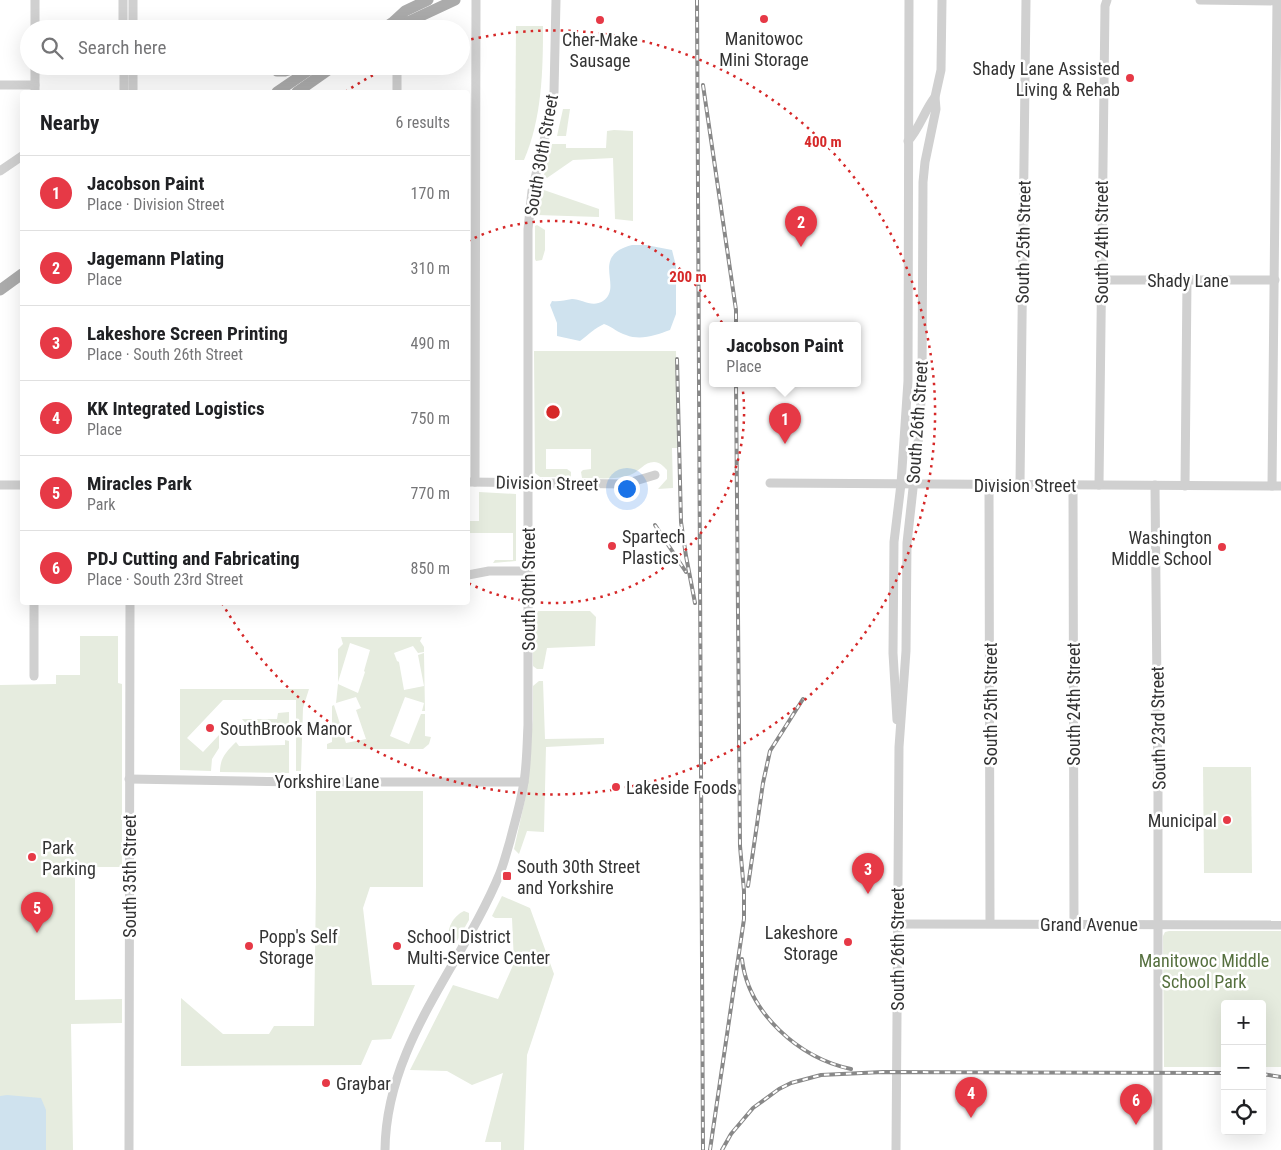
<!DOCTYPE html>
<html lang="en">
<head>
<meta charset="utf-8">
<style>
  :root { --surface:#fff; --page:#f6f6f6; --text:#202124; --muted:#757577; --line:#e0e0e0; --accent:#e63946 }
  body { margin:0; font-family:"Roboto Condensed",sans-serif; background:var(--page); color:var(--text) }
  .controls { position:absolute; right:15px; bottom:15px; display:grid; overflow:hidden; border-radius:5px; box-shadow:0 5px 20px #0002 }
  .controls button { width:45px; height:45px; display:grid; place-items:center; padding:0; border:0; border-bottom:1px solid var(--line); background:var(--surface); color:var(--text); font:25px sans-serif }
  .you { position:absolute; left:626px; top:488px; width:18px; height:18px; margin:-12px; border:4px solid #fff; border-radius:50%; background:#1a73e8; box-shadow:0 0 0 8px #1a73e833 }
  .badge { display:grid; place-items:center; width:32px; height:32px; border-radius:50%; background:var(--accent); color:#fff; font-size:16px; font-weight:700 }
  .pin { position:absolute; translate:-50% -41px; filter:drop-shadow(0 1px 2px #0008) }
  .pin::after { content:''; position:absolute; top:26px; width:18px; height:15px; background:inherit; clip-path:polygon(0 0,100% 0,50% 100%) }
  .popup { position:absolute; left:709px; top:322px; width:152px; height:65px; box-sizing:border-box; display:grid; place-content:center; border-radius:5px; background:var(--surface); filter:drop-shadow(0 1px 4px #0005); font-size:16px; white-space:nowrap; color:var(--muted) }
  .popup b { font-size:19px; color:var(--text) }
  .popup::after { content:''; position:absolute; left:50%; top:100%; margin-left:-10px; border:10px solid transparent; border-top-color:var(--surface) }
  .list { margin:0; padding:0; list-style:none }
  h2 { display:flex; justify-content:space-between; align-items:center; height:65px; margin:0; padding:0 20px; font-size:21px }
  h2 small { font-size:16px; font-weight:400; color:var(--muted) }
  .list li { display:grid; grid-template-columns:32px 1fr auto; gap:15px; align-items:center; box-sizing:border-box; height:75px; padding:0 20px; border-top:1px solid var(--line) }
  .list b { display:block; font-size:19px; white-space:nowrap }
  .list p { margin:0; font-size:16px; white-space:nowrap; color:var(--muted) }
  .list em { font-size:16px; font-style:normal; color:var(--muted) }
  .icon { flex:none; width:28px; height:28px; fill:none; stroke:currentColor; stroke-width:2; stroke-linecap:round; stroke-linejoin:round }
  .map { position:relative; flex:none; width:1281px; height:1150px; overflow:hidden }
  .search { position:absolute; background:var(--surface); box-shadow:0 5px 20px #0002; left:20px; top:20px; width:450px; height:55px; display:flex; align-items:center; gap:12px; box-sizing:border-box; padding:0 18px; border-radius:28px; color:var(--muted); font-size:19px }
  .panel { position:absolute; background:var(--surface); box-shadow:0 5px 20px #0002; left:20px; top:90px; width:450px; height:515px; border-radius:5px }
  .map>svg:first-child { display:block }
</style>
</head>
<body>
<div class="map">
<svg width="1281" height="1150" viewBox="0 0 1281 1150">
  <rect width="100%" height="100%" fill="#fff"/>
  <!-- green -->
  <g fill="#e6ecdf">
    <path d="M 516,26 L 543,26 C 543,71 542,118 524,160 L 515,160 Z"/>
    <polygon points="563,109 570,109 566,136 557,136"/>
    <polygon points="614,130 633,131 633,221 615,219 613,158 573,160 547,178 544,175 552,144 566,144 566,148 606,148 607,131"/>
    <polygon points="541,189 599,209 599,217 537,215"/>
    <polygon points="537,225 545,230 545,250 542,260 536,261 535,259 535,226"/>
    <path d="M 534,351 L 676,351 L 678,448 L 672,448 L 673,488 L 658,489 L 667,479 L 667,470 C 663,466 660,462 654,462 C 644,462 639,472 630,475 C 616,480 597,478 582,478 L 581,472 L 583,470 L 591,469 L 591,449 L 546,449 L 546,469 L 567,469 L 571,472 L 571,477 L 540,477 L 535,473 Z"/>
    <polygon points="479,492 516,494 516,561 493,563 495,560 513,560 513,533 468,533 468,521 479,521"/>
    <polygon points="538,611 590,611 596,617 595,646 547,648 543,669 537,669 533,666 532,617"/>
    <polygon points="80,636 118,636 118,683 122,684 122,867 75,867 75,1000 122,999 122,1023 71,1024 73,1150 0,1150 0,685 56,684 56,675 80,675"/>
    <polygon points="341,637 422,637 420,641 424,647 424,652 418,653 413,646 394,653 397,661 399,662 404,690 424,686 418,655 424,653 425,711 422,711 424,703 405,697 390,736 409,744 421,714 425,714 425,736 431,737 429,744 423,749 327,749 327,744 332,742 332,706 334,705 346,743 366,739 356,710 361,708 356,697 336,703 338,684 358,693 365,672 364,671 370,650 350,643 338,682 338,649 343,644"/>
    <polygon points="539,681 543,681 545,739 604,738 604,744 546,747 544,832 527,831 519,854 514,849 526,795 533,719 533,686"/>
    <polygon points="180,689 309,689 303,708 301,771 296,771 296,700 223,700 187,738 203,752 219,735 219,748 212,759 211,771 180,770"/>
    <polygon points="289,712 289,731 285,731 285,725 248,726 242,719 277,719 278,713"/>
    <path d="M 285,740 L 289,741 L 289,773 L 220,772 C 220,758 226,752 236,742 L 239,746 L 285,745 Z"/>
    <polygon points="1203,767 1251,767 1252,873 1204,873"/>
    <polygon points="316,791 423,791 423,887 370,887 363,908 372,985 415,985 391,1039 372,1040 361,1065 181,1066 181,998 223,1034 269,1034 274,1026 314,1026 316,886"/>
    <polygon points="502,896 530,908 554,974 527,1055 524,1150 501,1150 501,1142 485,1142 503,1073 472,1085 447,1071 410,1070 453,985 498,999 514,963 512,918 495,918 492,916"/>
    <path d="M 464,911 L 469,913 L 469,920 L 457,941 L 451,940 C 444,931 454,915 464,911 Z"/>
    <polygon points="1169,931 1281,931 1281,1067 1262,1067 1262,1004 1225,1004 1225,1067 1164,1067 1163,936 1165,932"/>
  </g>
  <!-- water -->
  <g fill="#cfe2ee">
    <path d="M 632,245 L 646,245 L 672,250 L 676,266 L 676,314 L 670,330 C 656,335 641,341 626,335 C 618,333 613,327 604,324 C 595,328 588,335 580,341 L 557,336 L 557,323 L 550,305 L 552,301 C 559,302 565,300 572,299 C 582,299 592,308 603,301 C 624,287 589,256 632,245 Z"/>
    <polygon points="7,1095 41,1098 46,1110 46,1150 0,1150 0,1096"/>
  </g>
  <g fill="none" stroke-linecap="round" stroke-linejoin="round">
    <!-- minor -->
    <g stroke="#d0d0d0" stroke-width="9">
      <polyline points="35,0 35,29"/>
      <polyline points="123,0 123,29"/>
      <polyline points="133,0 133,29"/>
      <polyline points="1200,0 1281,1"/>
      <polyline points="124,66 124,92"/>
      <polyline points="133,66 133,92"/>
      <polyline points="0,85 35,85"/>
      <polyline points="35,92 35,66"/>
      <polyline points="397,92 397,66"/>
      <path d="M 908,141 C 920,128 924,111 935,97"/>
      <polyline points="0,171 22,156"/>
      <polyline points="1101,280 1275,280"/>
      <polyline points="468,482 625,484 655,475"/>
      <polyline points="475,482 476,0"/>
      <polyline points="770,483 1281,486"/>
      <polyline points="989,484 990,923"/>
      <polyline points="1020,484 1026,0"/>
      <polyline points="0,485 22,485"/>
      <polyline points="1073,485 1074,924"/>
      <polyline points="1099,485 1105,6 1107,0"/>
      <polyline points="1155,485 1158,792 1158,1150"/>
      <polyline points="1185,486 1187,280"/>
      <polyline points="1272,486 1277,0"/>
      <polyline points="468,575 489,571 528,571"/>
      <polyline points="34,602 34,676"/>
      <polyline points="897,720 893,653 894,542 901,484 908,381 909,0"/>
      <polyline points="129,779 296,782 524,782"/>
      <polyline points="897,924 1281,925"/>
      <polyline points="129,1150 130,602"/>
      <path d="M 385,1150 C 386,1044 462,966 500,873 C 504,863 507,851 510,841 C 515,821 521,802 524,782 C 527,763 527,744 528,725 L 528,229 L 532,191 L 552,107 L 554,92 L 556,0"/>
      <polyline points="896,1150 899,747 906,651 907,543 919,434 922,383 923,182 925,162 936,109 935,97 941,70 942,0"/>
    </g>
    <!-- major -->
    <g stroke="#ababab" stroke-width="11">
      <polyline points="392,23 403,23 410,21 455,0"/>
      <polyline points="382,29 392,23 405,11 428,0"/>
      <polyline points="277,71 285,71 302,66"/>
      <polyline points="277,92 315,66"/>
      <polyline points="297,92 334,66"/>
      <polyline points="0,290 22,274"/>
    </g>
    <!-- rail casing -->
    <g stroke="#888" stroke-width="4">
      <g id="rail">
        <polyline points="697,0 703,1150"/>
        <polyline points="703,85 736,310 736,325"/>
        <polyline points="677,359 681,522 686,556 695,603"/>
        <polyline points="655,525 686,572"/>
        <polyline points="748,886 763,783 770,751 803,699"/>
        <path d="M 742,959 C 748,1013 799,1058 851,1069"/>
        <polyline points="1262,1074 1281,1077"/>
        <polyline points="710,1150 744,919 744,891 740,846 736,383"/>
        <polyline points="722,1150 731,1134 753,1108 779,1089 791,1083 821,1075 883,1072 1225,1073"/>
      </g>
    </g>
    <!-- rail -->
    <use href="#rail" stroke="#fff" stroke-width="2" stroke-dasharray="5.5" stroke-linecap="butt"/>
  </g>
  <!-- distance rings -->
  <g fill="none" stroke="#d62828" stroke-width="2.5" stroke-dasharray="2.5 5">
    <path d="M468 241A191 191 0 1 1 468 583"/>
    <path d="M345 92A382 382 0 0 1 389 67M464 41A382 382 0 1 1 222 603"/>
  </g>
  <!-- markers -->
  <g fill="#e63946" stroke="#fff" stroke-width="2">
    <circle cx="764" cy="19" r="5"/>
    <circle cx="600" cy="20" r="5"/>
    <circle cx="1130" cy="78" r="5"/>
    <circle cx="612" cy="546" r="5"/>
    <circle cx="1222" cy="547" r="5"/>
    <circle cx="210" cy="728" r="5"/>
    <circle cx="616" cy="787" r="5"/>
    <circle cx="1227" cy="820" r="5"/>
    <circle cx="32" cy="857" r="5"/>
    <rect x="502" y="871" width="10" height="10" rx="2.5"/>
    <circle cx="848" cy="942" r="5"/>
    <circle cx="249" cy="946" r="5"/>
    <circle cx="397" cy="946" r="5"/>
    <circle cx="326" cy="1083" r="5"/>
  </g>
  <g text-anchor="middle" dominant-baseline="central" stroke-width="5" stroke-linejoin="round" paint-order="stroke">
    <!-- poi labels -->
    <g font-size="18" fill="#333" stroke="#fff" text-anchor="start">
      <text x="764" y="38" text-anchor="middle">Manitowoc<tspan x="764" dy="21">Mini Storage</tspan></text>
      <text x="600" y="39" text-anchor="middle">Cher-Make<tspan x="600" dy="21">Sausage</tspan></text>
      <text x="1120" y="68" text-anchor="end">Shady Lane Assisted<tspan x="1120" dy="21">Living &amp; Rehab</tspan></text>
      <text x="622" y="536">Spartech<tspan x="622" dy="21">Plastics</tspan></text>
      <text x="1212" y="537" text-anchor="end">Washington<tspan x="1212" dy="21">Middle School</tspan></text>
      <text x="220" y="728">SouthBrook Manor</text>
      <text x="626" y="787">Lakeside Foods</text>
      <text x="1217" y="820" text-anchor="end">Municipal</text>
      <text x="42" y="847">Park<tspan x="42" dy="21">Parking</tspan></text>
      <text x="517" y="866">South 30th Street<tspan x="517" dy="21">and Yorkshire</tspan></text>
      <text x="838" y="932" text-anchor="end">Lakeshore<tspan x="838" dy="21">Storage</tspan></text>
      <text x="259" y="936">Popp's Self<tspan x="259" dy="21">Storage</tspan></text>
      <text x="407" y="936">School District<tspan x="407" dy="21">Multi-Service Center</tspan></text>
      <text x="336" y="1083">Graybar</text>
    </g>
    <!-- street labels -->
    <g font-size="18" fill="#333" stroke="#fff">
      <text transform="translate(541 155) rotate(-80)">South 30th Street</text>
      <text transform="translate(1023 242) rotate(-89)">South 25th Street</text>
      <text transform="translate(1101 242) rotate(-90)">South 24th Street</text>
      <text x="1188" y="280">Shady Lane</text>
      <text transform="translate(917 422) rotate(-86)">South 26th Street</text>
      <text transform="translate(547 483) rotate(1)">Division Street</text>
      <text x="1025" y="485">Division Street</text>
      <text transform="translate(528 589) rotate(-90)">South 30th Street</text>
      <text transform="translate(990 704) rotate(-90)">South 25th Street</text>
      <text transform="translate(1073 704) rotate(-90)">South 24th Street</text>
      <text transform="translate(1158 728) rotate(-91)">South 23rd Street</text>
      <text x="327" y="781">Yorkshire Lane</text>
      <text transform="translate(129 876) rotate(-90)">South 35th Street</text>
      <text x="1089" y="924">Grand Avenue</text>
      <text transform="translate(897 949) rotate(-90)">South 26th Street</text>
    </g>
    <!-- park labels -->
    <g font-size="18" fill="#56703f" stroke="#fff">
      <text x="1204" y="960">Manitowoc Middle<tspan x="1204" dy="21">School Park</tspan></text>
    </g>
  </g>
  <circle cx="553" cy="412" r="8" fill="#d62828" stroke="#fff" stroke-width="2.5"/>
  <g font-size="15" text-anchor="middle" font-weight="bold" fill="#d62828" stroke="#fff" stroke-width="5" stroke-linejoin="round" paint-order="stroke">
    <text x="823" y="147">400 m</text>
    <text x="688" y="282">200 m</text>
  </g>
</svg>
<div class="controls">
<button>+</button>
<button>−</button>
<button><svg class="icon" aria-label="locate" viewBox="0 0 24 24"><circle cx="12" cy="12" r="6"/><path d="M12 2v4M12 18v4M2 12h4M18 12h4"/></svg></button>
</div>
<div class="you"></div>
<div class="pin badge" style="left:785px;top:444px">1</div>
<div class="popup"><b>Jacobson Paint</b>Place</div>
<div class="pin badge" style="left:801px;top:247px">2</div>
<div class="pin badge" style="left:868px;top:894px">3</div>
<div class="pin badge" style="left:971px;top:1118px">4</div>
<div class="pin badge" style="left:37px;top:933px">5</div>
<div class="pin badge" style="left:1136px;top:1125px">6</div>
<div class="search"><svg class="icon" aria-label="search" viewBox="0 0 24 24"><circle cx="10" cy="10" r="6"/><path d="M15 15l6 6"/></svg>Search here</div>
<section class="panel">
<h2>Nearby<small>6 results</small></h2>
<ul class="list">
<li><span class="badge">1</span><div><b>Jacobson Paint</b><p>Place · Division Street</p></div><em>170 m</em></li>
<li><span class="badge">2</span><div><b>Jagemann Plating</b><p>Place</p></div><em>310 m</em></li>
<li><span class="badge">3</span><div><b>Lakeshore Screen Printing</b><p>Place · South 26th Street</p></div><em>490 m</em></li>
<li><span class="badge">4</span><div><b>KK Integrated Logistics</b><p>Place</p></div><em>750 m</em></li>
<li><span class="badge">5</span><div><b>Miracles Park</b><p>Park</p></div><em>770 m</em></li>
<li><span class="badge">6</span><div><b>PDJ Cutting and Fabricating</b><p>Place · South 23rd Street</p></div><em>850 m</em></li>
</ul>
</section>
</div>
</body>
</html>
